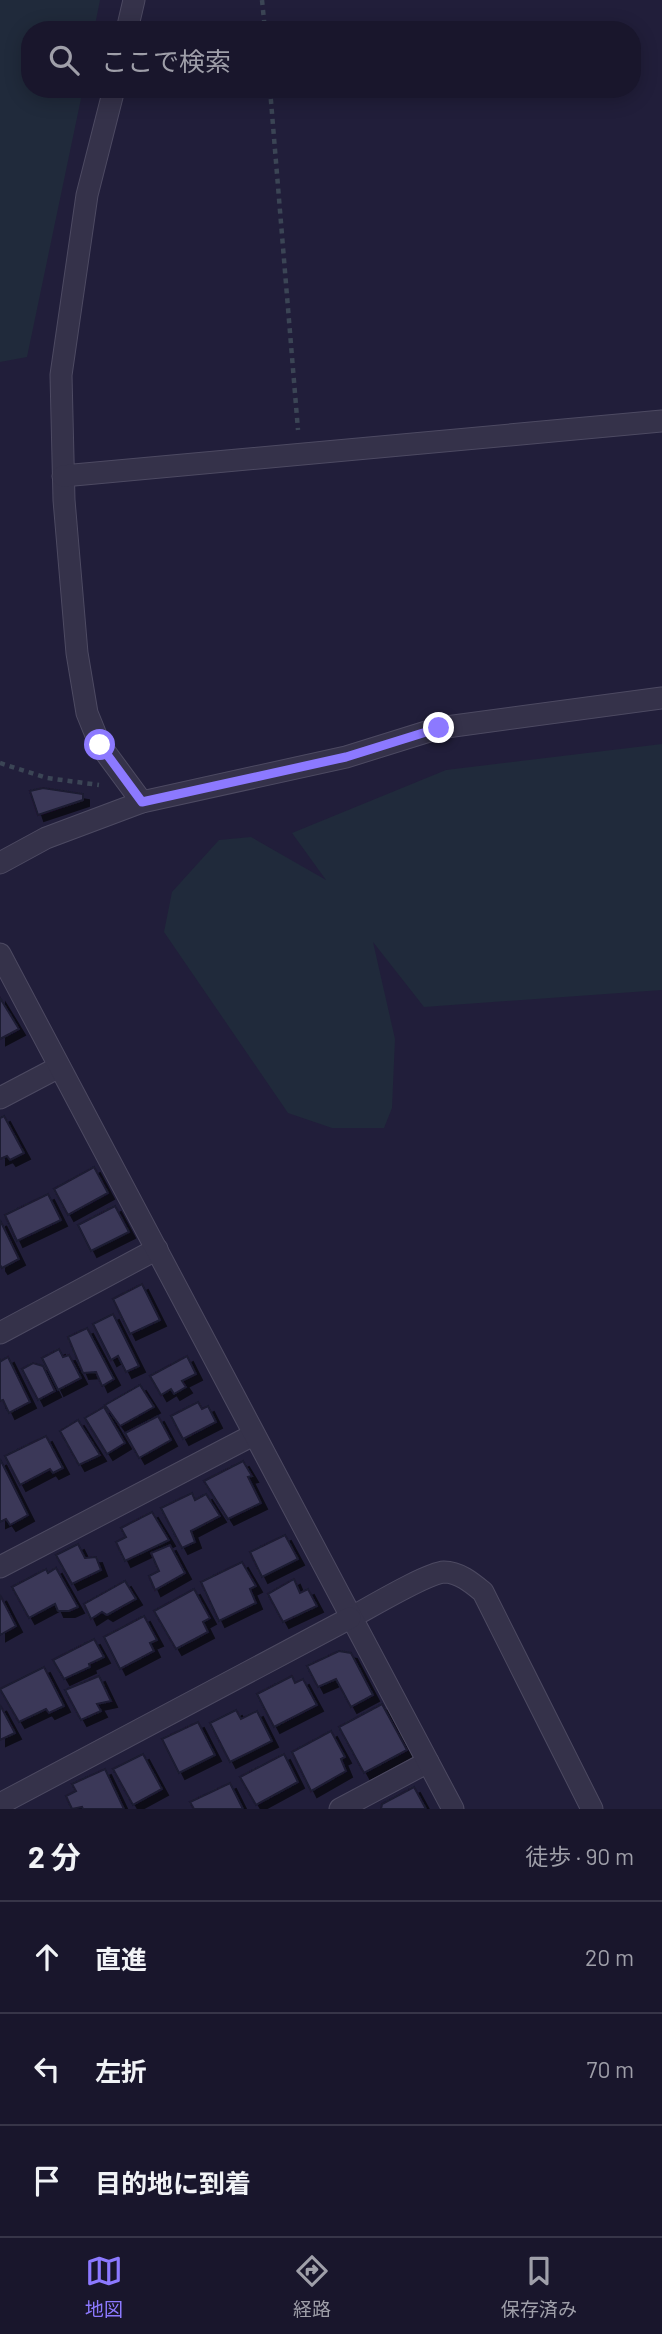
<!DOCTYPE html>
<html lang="ja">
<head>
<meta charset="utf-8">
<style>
  :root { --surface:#19162c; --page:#262338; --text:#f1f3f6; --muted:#9f9fa9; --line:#373548; --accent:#8c79ff }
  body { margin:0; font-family:Barlow,"Noto Sans JP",sans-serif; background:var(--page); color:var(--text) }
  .stop { position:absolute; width:21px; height:21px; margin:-16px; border:5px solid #8c79ff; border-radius:50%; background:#fff }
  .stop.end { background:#8c79ff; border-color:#fff; box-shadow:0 2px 7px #0008 }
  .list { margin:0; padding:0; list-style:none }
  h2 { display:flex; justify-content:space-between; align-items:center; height:91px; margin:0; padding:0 28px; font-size:30px }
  h2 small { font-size:23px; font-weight:400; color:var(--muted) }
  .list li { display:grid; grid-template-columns:46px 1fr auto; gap:21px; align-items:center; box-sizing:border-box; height:112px; padding:0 28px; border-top:2px solid var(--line) }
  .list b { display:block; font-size:26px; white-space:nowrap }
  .list em { font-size:23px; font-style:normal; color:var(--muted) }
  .icon { flex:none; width:38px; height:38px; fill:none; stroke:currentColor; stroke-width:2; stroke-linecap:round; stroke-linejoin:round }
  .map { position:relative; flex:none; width:662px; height:1809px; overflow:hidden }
  .search { position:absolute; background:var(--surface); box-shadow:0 4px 18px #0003; left:21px; right:21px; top:21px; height:77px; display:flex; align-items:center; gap:18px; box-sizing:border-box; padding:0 24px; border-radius:28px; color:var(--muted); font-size:26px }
  .sheet { height:427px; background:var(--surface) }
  nav { display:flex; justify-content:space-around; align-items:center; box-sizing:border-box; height:98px; border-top:2px solid var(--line); background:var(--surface); font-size:19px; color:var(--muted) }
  nav a { display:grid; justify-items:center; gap:4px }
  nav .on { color:var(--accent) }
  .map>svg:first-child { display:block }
</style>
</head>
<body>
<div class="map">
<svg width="662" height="1809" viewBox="0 0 662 1809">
  <defs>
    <filter id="shadow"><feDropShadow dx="6" dy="6" stdDeviation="0" flood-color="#0009"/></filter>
  </defs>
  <rect width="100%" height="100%" fill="#211e3a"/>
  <!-- green -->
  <g fill="#202a3b">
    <polygon points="0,0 100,0 94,30 30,30 30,89 83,89 27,357 0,362"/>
    <polygon points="662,744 662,990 424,1007 373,942 395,1039 392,1108 384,1128 332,1128 288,1113 164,932 172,892 219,840 251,837 326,880 292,833 446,770"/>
  </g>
  <!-- building -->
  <g fill="#3b3858" stroke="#1c1a30" stroke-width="2" filter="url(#shadow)">
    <polygon points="43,788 83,794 83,800 38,815 30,791"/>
    <polygon points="0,998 19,1029 0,1039"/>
    <polygon points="4,1116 24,1153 10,1160 7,1156 0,1159 0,1118"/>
    <polygon points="94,1167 108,1193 68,1215 54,1189"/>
    <polygon points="48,1194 61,1220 17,1241 5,1215"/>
    <polygon points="115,1206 129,1232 91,1251 78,1225"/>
    <polygon points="0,1220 19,1259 2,1268 0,1265"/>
    <polygon points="142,1284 160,1320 130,1334 113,1299"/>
    <polygon points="113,1314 139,1366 126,1372 118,1356 111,1360 93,1324"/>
    <polygon points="87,1328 114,1379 102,1386 96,1372 83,1373 68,1337"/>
    <polygon points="59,1349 63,1357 69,1355 81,1378 58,1390 42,1358"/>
    <polygon points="187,1356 196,1374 182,1381 186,1387 174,1394 171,1389 161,1395 150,1376"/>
    <polygon points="8,1357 30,1402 9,1413 3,1400 0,1401 0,1359 1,1361"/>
    <polygon points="33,1363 43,1366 55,1391 38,1400 22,1369"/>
    <polygon points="140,1385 154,1407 120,1426 105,1405"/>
    <polygon points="198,1402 202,1409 208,1406 216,1422 183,1439 171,1416"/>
    <polygon points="104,1407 125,1443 107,1454 85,1418"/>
    <polygon points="158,1416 171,1440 139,1458 125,1433"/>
    <polygon points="78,1420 100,1455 79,1465 60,1431"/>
    <polygon points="46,1436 63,1468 53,1473 50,1469 20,1485 5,1456"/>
    <polygon points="0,1459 28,1515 10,1525 6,1519 0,1522"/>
    <polygon points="243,1461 252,1476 248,1477 261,1503 228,1519 204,1481"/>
    <polygon points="192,1493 195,1500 206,1494 220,1516 191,1531 195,1542 182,1548 161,1508"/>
    <polygon points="152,1512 169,1540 125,1561 116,1542 126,1537 121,1528"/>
    <polygon points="285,1535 298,1559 262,1577 250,1552"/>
    <polygon points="78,1544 85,1558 96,1557 101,1570 72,1584 56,1555"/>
    <polygon points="170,1545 185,1573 155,1590 149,1576 159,1571 151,1553"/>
    <polygon points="242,1562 256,1586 250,1589 256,1603 219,1621 201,1582"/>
    <polygon points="56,1568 78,1607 69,1611 58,1611 55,1604 29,1618 12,1587 46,1569 48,1573"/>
    <polygon points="294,1579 300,1593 308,1589 317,1606 283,1622 268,1594"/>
    <polygon points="125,1581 136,1599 107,1615 102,1612 91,1619 84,1604"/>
    <polygon points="194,1589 210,1618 203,1622 208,1632 176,1649 154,1611"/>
    <polygon points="0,1595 16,1626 0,1635"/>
    <polygon points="144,1616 157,1640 150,1643 154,1651 120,1669 104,1637"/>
    <polygon points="94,1639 104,1657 89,1664 90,1667 64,1679 53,1660"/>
    <polygon points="339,1651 351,1653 373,1695 351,1707 336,1679 318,1687 307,1666"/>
    <polygon points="44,1667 64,1706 49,1713 46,1709 19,1722 0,1689"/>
    <polygon points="99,1676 111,1701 97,1704 101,1711 81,1720 65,1690"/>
    <polygon points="292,1676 295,1683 303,1679 317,1705 274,1727 257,1694"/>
    <polygon points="382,1704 407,1750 364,1773 339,1727"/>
    <polygon points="0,1705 15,1733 0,1740"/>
    <polygon points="236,1710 241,1719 257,1711 272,1741 230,1762 210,1723"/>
    <polygon points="198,1722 215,1755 179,1773 162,1739"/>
    <polygon points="331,1731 345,1757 341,1759 346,1771 311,1791 292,1752"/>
    <polygon points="143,1754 162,1789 133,1805 113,1769"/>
    <polygon points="284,1754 298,1782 256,1805 240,1777"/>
    <polygon points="105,1769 124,1809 83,1809 82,1807 72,1809 66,1796 76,1791 72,1784"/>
    <polygon points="230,1783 243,1809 194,1809 190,1802"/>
    <polygon points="414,1787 426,1809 381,1809 382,1804"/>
  </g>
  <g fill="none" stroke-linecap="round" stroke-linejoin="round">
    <!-- minor casing -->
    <g stroke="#4d4a62" stroke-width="23">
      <g id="minor">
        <polyline points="127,30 134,0"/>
        <polyline points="114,89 87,195 61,375 64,500 77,653 87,713 100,745 142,802"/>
        <polyline points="63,476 662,421"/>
        <polyline points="0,1098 59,1067"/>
        <polyline points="0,1333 157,1249"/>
        <polyline points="0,1567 253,1435"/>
        <path d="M 350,1618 C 369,1608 427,1573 444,1572 C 459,1572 472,1583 483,1592 L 592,1809"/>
        <polyline points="340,1809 428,1762"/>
      </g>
    </g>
    <!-- tertiary casing -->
    <g stroke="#4d4a62" stroke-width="23">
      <g id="tertiary">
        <polyline points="0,863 46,838 142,802 346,757 439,728 662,698"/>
        <polyline points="0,954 453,1809"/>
        <polyline points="0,1804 350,1618"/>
      </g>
    </g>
    <!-- path -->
    <g stroke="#3b4555" stroke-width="4.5" stroke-dasharray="5 5" stroke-linecap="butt">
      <polyline points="262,0 265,30"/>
      <polyline points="270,89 298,430"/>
      <polyline points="0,763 47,778 99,785"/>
    </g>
    <!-- minor -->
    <use href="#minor" stroke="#35324a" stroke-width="21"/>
    <!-- tertiary -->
    <use href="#tertiary" stroke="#35324a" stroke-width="21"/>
  </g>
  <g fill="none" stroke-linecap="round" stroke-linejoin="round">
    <!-- route -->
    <polyline stroke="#8c79ff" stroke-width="9" points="100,745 142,802 346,757 439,728"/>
  </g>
</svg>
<div class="stop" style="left:100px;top:745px"></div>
<div class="stop end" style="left:439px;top:728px"></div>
<div class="search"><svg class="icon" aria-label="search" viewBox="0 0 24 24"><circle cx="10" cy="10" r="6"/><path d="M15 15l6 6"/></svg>ここで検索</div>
</div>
<section class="sheet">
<h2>2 分<small>徒歩 · 90 m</small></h2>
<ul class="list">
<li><svg class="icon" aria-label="ahead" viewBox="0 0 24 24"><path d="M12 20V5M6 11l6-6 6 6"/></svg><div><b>直進</b></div><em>20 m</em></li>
<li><svg class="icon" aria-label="left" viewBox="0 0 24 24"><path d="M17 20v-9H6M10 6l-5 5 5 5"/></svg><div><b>左折</b></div><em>70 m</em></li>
<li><svg class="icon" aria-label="arrive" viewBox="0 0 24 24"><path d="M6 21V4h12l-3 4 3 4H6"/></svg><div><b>目的地に到着</b></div></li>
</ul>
</section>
<nav>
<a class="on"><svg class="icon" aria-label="map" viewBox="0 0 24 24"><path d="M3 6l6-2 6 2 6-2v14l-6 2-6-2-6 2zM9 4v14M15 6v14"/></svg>地図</a>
<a><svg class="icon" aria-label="directions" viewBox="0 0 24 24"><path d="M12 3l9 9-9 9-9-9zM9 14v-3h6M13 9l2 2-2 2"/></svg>経路</a>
<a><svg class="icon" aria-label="saved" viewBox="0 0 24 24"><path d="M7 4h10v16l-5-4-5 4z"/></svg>保存済み</a>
</nav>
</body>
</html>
